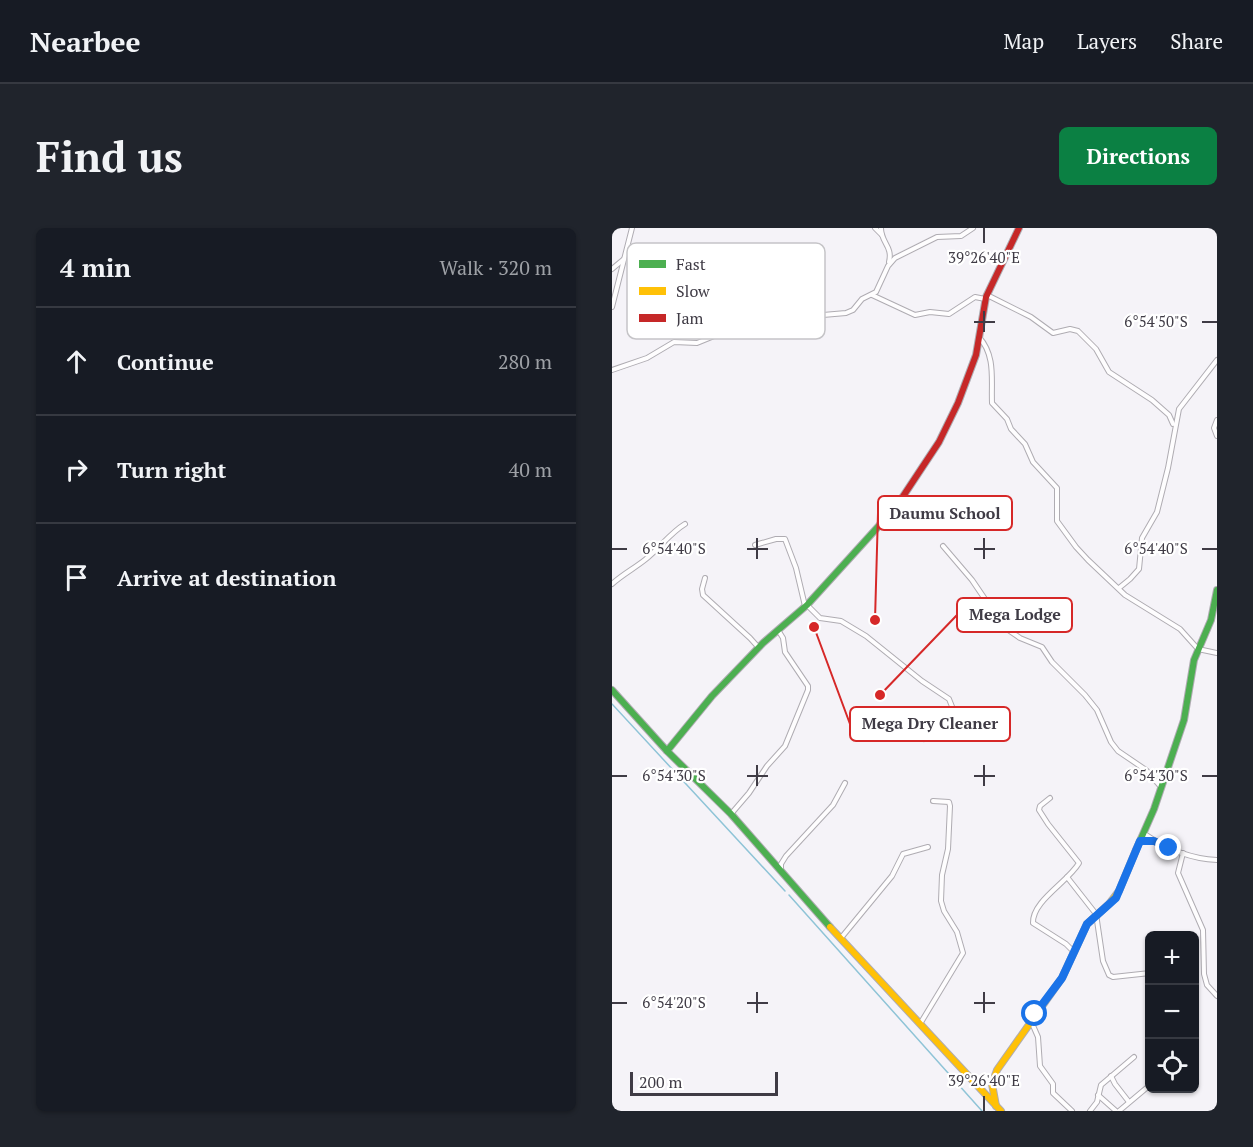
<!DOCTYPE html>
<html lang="en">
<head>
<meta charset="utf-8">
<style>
  :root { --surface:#171b24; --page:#20242c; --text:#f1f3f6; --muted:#9ea1a6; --line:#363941; --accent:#0b8043 }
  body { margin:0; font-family:"PT Serif",serif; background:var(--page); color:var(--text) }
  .controls { position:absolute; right:18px; bottom:18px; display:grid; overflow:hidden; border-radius:9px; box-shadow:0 2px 4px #0004 }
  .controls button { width:54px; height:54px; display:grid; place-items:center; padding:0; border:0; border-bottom:2px solid var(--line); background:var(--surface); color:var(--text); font:30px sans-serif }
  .scale { position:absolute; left:18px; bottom:15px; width:148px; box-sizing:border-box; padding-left:6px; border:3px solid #3f3b45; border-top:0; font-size:16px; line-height:21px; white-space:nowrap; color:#3f3b45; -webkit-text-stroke:4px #fff; paint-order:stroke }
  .stop { position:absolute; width:18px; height:18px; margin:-14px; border:4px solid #1a73e8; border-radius:50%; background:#fff }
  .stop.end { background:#1a73e8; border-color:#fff; box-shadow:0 2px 6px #0008 }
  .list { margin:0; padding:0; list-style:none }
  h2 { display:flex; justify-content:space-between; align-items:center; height:78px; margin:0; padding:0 24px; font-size:26px }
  h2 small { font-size:20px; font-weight:400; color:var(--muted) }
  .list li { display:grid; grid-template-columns:39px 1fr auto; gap:18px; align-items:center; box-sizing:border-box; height:108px; padding:0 24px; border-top:2px solid var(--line) }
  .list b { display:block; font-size:22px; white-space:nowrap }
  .list em { font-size:20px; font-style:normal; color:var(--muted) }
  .icon { flex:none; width:33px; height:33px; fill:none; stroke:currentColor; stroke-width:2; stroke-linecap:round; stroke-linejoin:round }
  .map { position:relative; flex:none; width:605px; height:883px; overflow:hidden; border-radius:9px }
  header { display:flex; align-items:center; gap:36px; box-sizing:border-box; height:84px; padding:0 30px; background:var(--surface); border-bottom:2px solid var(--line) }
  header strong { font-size:28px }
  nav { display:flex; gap:33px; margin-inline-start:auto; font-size:21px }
  .intro { display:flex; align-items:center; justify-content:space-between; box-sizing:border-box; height:144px; padding:0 36px }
  h1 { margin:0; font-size:42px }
  .button { padding:15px 27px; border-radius:9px; background:var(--accent); color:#fff; font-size:21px; font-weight:700 }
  main { display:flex; gap:36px; padding:0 36px }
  aside { flex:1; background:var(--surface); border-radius:9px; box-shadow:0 2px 4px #0004 }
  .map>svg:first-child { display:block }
</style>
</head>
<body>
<header>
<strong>Nearbee</strong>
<nav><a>Map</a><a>Layers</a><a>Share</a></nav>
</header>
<div class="intro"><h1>Find us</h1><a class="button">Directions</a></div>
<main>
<aside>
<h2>4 min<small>Walk · 320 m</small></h2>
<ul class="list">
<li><svg class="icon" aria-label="ahead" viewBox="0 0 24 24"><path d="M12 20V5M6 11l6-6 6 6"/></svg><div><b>Continue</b></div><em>280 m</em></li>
<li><svg class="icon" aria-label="right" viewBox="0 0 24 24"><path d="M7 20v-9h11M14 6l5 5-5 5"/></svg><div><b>Turn right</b></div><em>40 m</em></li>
<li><svg class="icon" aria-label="arrive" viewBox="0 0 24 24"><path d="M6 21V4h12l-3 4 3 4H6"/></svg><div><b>Arrive at destination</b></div></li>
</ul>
</aside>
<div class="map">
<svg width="605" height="883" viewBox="0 0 605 883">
  <rect width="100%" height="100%" fill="#f5f3f8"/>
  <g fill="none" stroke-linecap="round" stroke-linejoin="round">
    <!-- stream -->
    <g stroke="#8fc4d7" stroke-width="1.5">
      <polyline points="0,476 173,663"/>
      <polyline points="177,667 370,883"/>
    </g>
    <!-- street casing -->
    <g stroke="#afacb2" stroke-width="6">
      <g id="street">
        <polyline points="263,0 270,7"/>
        <path d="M 269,0 C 269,15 281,18 277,34"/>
        <polyline points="0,41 12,31"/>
        <polyline points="260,67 303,87 318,84 337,86 363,69 373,71"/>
        <polyline points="375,67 419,89 441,105 458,101 466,103 484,121 497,144 540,172 557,187 561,196"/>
        <polyline points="0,79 20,0"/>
        <path d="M 367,109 C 384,128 379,152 380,175 L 395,191 L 399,201 L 413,216 L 421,234 L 445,260 L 445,293 L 464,319 L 476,332 L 513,367 L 568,401 L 586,421 L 605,425"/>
        <polyline points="0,142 35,130 62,114 85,115 139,93 157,90 179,93 188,89 234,85 241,82 250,71 264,64 276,38 283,30 325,9 349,8 361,0"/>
        <polyline points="605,192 602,200 605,208"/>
        <polyline points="143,317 164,311 173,311 184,340 193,378"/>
        <polyline points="331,318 360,352 392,399 408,410 430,419 440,434 473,467 485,482 499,514 506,523 534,542 549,559"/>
        <polyline points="93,350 90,361 91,367 138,410 147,420"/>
        <path d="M 0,356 C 11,346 23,340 34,331 C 48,320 58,305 73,296"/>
        <polyline points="507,360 518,351 527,341 530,310 545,284 556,240 567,181 605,132"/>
        <polyline points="195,377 208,390 229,393 254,408 310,453 337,471 341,481 322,504 312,511"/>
        <path d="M 438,570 L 428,578 L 427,582 L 436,596 L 467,635 C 456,654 420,673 421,695 L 454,716 L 462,724"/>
        <polyline points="119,586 137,565 155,538 173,518 196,462 196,458 173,424 171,410 166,402"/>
        <path d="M 531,605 C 553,620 579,631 605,632"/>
        <polyline points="528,613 542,613"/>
        <polyline points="571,625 566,645 591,702 592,746 595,757 605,768"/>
        <polyline points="169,643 169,636 174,628 221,577 233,555"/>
        <polyline points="455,649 484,686 491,733 497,747 501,749 538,745"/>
        <polyline points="229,710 280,648 291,626 316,619"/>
        <polyline points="419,793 426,809 428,838 441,856 441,865 460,883"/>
        <polyline points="308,796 351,725 345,704 332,683 329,673 330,647 336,621 338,578 337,574 321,573"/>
        <polyline points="499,848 503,856 517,874"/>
        <polyline points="486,867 504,883"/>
        <polyline points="478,883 485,874 489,857 522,829"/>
        <polyline points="507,883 538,857"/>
      </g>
    </g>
    <!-- fast casing -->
    <g stroke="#afacb2" stroke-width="8">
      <g id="fast">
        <polyline points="0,462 55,523 119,586 218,699"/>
        <polyline points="55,523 100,468 151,415 195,377 284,279"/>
        <polyline points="524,622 542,581 572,492 582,432 599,392 605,362"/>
      </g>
    </g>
    <!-- slow casing -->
    <g stroke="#afacb2" stroke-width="8">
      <g id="slow">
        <polyline points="218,699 389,883"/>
        <polyline points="384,878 380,856 385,842 450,750 475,696 497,676 507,663 524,622"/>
      </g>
    </g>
    <!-- jam casing -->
    <g stroke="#afacb2" stroke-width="8">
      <polyline id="jam" points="284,279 327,214 346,175 364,127 374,69 407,0"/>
    </g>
    <!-- street -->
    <use href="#street" stroke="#fefdfe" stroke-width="4"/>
    <!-- fast -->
    <use href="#fast" stroke="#4caf50" stroke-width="6"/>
    <!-- slow -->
    <use href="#slow" stroke="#ffc107" stroke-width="6"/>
    <!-- jam -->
    <use href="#jam" stroke="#c62828" stroke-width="6"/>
  </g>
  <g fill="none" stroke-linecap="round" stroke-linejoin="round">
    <!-- route -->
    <polyline stroke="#1a73e8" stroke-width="8" points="423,786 450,750 475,696 504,670 528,613 542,613 557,620"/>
  </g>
  <!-- ticks -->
  <path fill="none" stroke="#3f3b45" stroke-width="2" d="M 372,0 L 372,15M 372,83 L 372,104M 362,94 L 383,94M 590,94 L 605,94M 145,310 L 145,331M 372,310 L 372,331M 0,321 L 15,321M 135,321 L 156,321M 362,321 L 383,321M 590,321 L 605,321M 145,537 L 145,558M 372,537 L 372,558M 0,548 L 15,548M 135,548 L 156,548M 362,548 L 383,548M 590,548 L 605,548M 145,764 L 145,785M 372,764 L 372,785M 0,775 L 15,775M 135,775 L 156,775M 362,775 L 383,775M 372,868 L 372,883"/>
  <!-- legend -->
  <rect x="15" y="15" width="198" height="96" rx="9" fill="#fff" stroke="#c5c4c7" stroke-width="1.5"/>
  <rect x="27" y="32" width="27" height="8" fill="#4caf50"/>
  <rect x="27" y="59" width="27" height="8" fill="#ffc107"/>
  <rect x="27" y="86" width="27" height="8" fill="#c62828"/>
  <g font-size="16" fill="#3f3b45">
    <text x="64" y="42">Fast</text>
    <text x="64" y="69">Slow</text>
    <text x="64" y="96">Jam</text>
  </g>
  <g font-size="15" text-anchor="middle" fill="#3f3b45" stroke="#fff" stroke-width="4.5" stroke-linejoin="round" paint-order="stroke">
    <text x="372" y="35">39°26'40"E</text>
    <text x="544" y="99">6°54'50"S</text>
    <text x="544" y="326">6°54'40"S</text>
    <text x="62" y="326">6°54'40"S</text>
    <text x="62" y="553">6°54'30"S</text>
    <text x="544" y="553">6°54'30"S</text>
    <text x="62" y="780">6°54'20"S</text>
    <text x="372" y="858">39°26'40"E</text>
  </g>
  <!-- callouts -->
  <path fill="none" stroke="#d62828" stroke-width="2" d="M263 392L266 285M268 467L345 387M202 399L238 496"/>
  <g fill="#d62828" stroke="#fff" stroke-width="2">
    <circle cx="263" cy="392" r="6"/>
    <circle cx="268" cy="467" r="6"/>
    <circle cx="202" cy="399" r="6"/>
  </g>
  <g fill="#fff" stroke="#d62828" stroke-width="2">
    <rect x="266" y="268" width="134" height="34" rx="6"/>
    <rect x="345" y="370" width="115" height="34" rx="6"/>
    <rect x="238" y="479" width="160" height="34" rx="6"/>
  </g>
  <g font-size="16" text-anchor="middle" font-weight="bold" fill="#3f3b45">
    <text x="333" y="291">Daumu School</text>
    <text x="403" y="392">Mega Lodge</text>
    <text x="318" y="501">Mega Dry Cleaner</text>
  </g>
</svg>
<div class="controls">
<button>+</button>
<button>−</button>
<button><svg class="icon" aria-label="locate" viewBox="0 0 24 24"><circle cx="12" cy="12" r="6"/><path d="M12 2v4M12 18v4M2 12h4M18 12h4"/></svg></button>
</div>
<div class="scale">200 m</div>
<div class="stop" style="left:423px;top:786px"></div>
<div class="stop end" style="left:557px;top:620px"></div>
</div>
</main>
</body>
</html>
